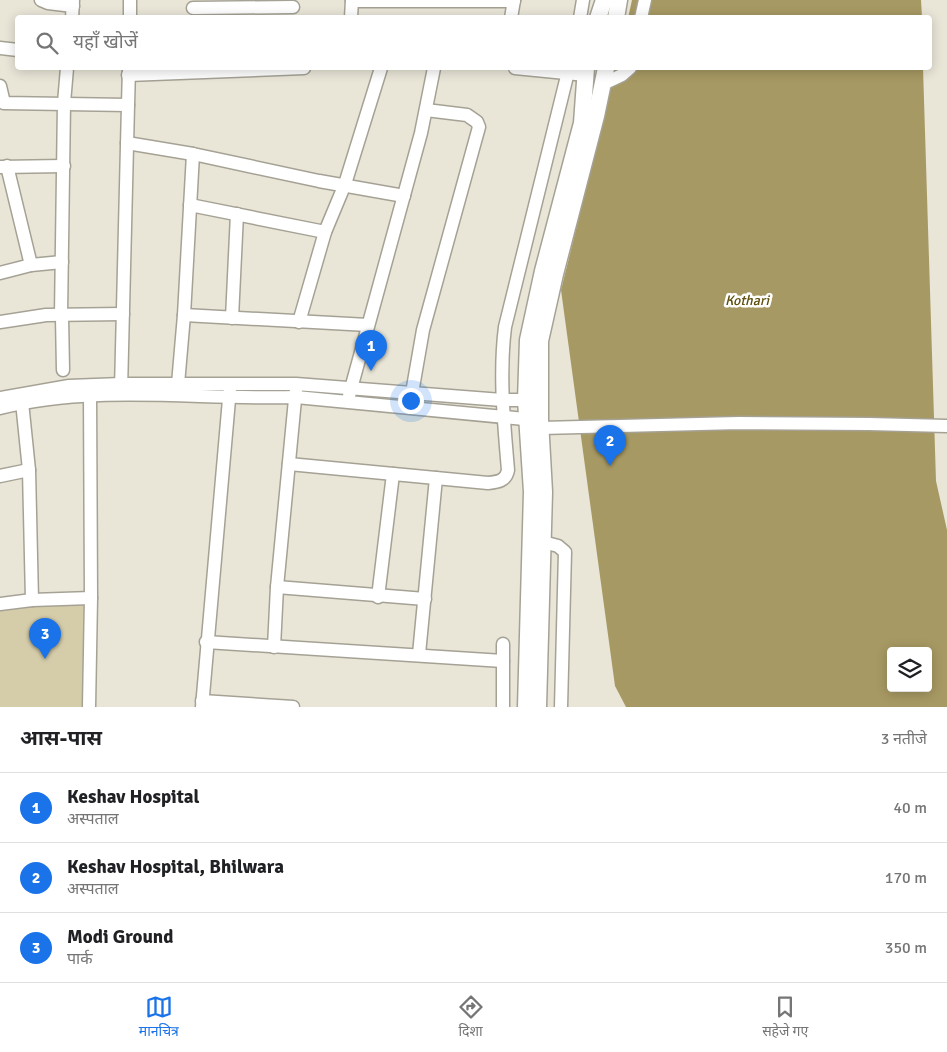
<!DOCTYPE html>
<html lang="hi">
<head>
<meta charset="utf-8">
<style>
  :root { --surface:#fff; --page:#f2f2f2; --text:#202124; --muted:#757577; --line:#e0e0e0; --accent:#1a73e8 }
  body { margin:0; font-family:Signika,"Noto Sans Devanagari",sans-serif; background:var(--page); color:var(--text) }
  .controls { position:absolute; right:15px; bottom:15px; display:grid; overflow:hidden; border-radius:5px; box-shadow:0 2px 12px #0003 }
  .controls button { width:45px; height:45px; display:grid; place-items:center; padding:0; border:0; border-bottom:1px solid var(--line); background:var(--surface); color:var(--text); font:25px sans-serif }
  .you { position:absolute; left:410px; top:400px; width:18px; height:18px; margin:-12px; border:4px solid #fff; border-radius:50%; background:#1a73e8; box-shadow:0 0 0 8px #1a73e833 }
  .badge { display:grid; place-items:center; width:32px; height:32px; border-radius:50%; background:var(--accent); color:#fff; font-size:16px; font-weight:700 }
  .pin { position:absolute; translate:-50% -41px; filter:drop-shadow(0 1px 2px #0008) }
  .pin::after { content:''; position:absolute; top:26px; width:18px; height:15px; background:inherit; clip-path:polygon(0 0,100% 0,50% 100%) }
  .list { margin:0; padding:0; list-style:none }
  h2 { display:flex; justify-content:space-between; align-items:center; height:65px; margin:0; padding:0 20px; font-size:21px }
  h2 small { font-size:16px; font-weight:400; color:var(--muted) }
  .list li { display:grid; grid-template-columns:32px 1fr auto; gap:15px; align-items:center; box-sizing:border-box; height:70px; padding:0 20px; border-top:1px solid var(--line) }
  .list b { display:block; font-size:19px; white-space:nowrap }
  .list p { margin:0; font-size:16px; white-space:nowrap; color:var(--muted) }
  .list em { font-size:16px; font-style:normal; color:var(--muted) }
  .icon { flex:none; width:28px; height:28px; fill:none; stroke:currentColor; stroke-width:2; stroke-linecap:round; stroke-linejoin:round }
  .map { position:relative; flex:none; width:947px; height:707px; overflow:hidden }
  .search { position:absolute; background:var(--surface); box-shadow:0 2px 12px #0003; left:15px; right:15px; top:15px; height:55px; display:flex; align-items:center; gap:12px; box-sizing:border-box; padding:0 18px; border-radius:5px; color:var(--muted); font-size:19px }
  .sheet { height:275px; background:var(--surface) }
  nav { display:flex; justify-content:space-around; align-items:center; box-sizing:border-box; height:70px; border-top:1px solid var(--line); background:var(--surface); font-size:14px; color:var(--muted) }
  nav a { display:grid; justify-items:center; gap:2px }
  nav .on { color:var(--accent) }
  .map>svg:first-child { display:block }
</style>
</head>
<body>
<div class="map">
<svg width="947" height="707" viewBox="0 0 947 707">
  <rect width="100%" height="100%" fill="#e9e6d8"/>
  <!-- green -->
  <polygon fill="#d5cdaa" points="91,598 89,707 0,707 0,611"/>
  <!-- water -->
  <g fill="#a79963" fill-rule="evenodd">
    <polygon points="632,0 921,0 922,17 628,18"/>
    <path d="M 616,68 L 923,68 L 936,481 L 947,530 L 947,707 L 626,707 L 615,686 L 561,290 ZM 891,651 L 928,651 L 928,688 L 891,688 Z"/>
  </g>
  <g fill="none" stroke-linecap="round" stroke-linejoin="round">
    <!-- minor casing -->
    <g stroke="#a5a295" stroke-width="15">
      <g id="minor">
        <polyline points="41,0 48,3 73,6"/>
        <polyline points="352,1 514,1"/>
        <polyline points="193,8 293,7"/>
        <polyline points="72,18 73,0"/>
        <polyline points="130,18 130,0"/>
        <polyline points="351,18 352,0"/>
        <polyline points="511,18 514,0"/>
        <polyline points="580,18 583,0"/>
        <polyline points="641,18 645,0"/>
        <polyline points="0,48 18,50"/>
        <polyline points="515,68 586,75"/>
        <polyline points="128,75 304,68"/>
        <polyline points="603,84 622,75 630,68"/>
        <polyline points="0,86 4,103 128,105 129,68"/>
        <polyline points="127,143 193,154 319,181 404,196"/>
        <polyline points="7,166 31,265"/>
        <polyline points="0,167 64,166"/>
        <polyline points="190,205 325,232"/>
        <polyline points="0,273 31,265 62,262"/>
        <polyline points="184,315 368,325"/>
        <polyline points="232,318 237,214"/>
        <polyline points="0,322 46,315 123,314"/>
        <polyline points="299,322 325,232 345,184 381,68"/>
        <polyline points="63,370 62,317 61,315 64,103 67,68"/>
        <polyline points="178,384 184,315 193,154"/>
        <polyline points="121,390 128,105"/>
        <polyline points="412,393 423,330 479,127 477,122 467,115 426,110"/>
        <polyline points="349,396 421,133 434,68"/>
        <polyline points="0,398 69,386 121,384 296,384 502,400 533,400"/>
        <polyline points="22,402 29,470 32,600"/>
        <path d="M 0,408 C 97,384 197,400 296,397 L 535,420"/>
        <polyline points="541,428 739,423 869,424 947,426"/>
        <path d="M 289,464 L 488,483 C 498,482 506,481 508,470 C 504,423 499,375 505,327 L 569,68"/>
        <polyline points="0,476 29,470"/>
        <polyline points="543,542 558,546 565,552 561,707"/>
        <polyline points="277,587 425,599"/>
        <polyline points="378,597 393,474"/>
        <polyline points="0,604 32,600 91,598"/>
        <polyline points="206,642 503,661"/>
        <polyline points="274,647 277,587 296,389"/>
        <polyline points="419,654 436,478"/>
        <polyline points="202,701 293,707"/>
        <polyline points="89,707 91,598 90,395"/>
        <polyline points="202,707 230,388"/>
        <polyline points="503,707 503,644"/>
      </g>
    </g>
    <!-- major casing -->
    <g stroke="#a5a295" stroke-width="19">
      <g id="major">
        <polyline points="598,18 604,0"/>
        <polyline points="616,18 619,0"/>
        <polyline points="526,707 532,492 526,400 528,340 543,271 582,123 586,68"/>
        <polyline points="538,707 544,492 540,420 540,341 555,274 596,116 606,68"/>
      </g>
    </g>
    <!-- minor -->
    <use href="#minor" stroke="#fff" stroke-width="12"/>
    <!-- major -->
    <use href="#major" stroke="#fff" stroke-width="16"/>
  </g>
  <g text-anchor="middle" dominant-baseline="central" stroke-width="5" stroke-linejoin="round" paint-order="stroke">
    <!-- water labels -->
    <g font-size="14" font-style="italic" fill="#5e4f0b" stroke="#fff">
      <text x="747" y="300">Kothari</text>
    </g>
  </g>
</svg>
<div class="controls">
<button><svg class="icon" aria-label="layers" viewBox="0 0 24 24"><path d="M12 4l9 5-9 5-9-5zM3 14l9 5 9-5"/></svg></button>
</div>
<div class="you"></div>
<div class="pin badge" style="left:371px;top:371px">1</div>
<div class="pin badge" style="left:610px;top:466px">2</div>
<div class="pin badge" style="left:45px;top:659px">3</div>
<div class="search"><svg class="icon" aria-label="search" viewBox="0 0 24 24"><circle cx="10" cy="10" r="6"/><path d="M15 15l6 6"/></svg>यहाँ खोजें</div>
</div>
<section class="sheet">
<h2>आस-पास<small>3 नतीजे</small></h2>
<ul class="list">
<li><span class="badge">1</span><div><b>Keshav Hospital</b><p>अस्पताल</p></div><em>40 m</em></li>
<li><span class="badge">2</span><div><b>Keshav Hospital, Bhilwara</b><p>अस्पताल</p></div><em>170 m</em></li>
<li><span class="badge">3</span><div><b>Modi Ground</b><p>पार्क</p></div><em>350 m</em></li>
</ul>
</section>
<nav>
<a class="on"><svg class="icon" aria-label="map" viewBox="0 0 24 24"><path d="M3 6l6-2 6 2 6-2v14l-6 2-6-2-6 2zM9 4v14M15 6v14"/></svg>मानचित्र</a>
<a><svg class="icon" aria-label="directions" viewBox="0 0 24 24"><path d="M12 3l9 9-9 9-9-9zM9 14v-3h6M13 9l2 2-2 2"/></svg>दिशा</a>
<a><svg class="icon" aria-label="saved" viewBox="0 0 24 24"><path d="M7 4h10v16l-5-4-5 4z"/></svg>सहेजे गए</a>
</nav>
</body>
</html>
